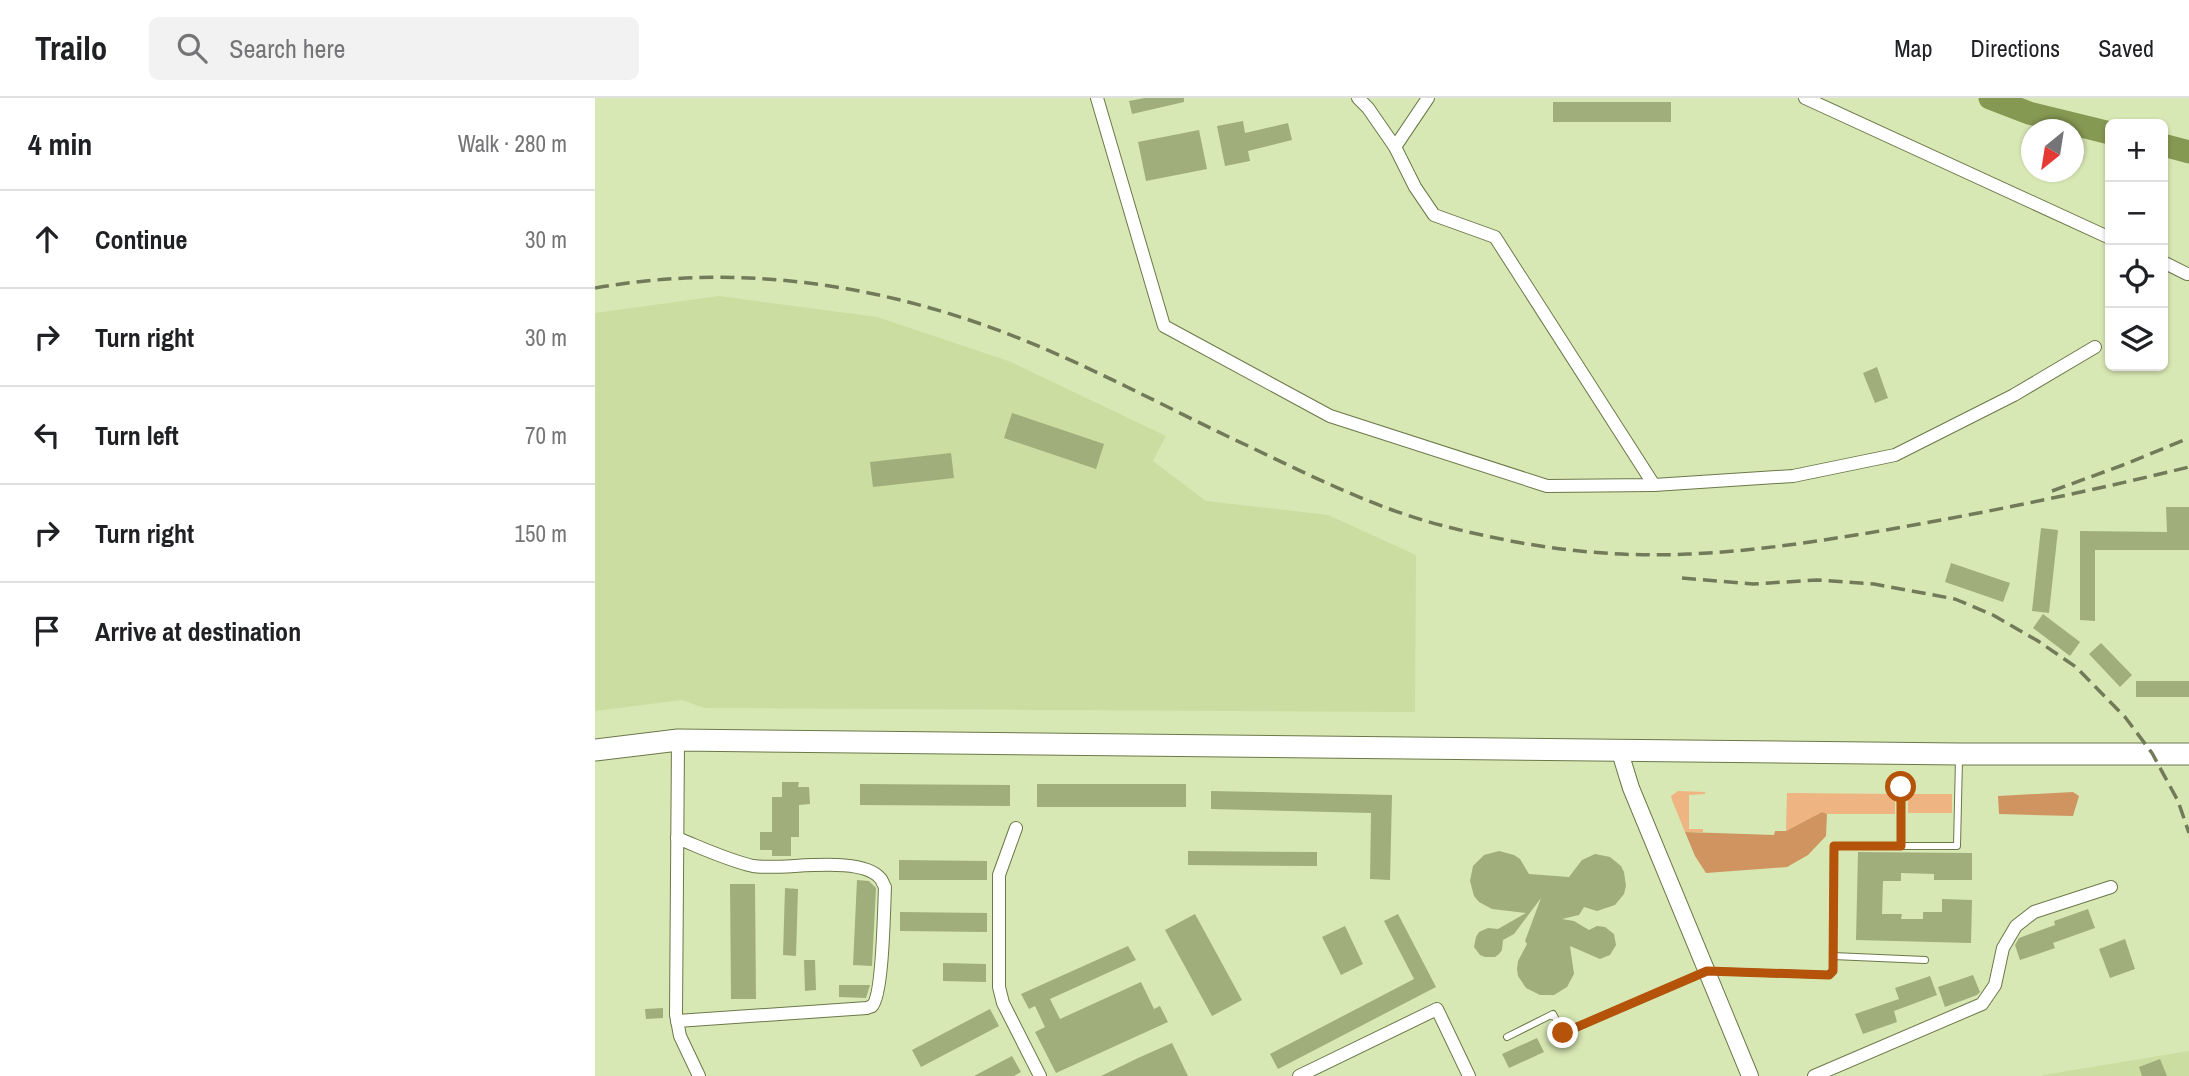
<!DOCTYPE html>
<html lang="en">
<head>
<meta charset="utf-8">
<style>
  :root { --surface:#fff; --page:#f2f2f2; --text:#202124; --muted:#757577; --line:#e0e0e0 }
  body { margin:0; font-family:"Archivo Narrow",sans-serif; background:var(--page); color:var(--text) }
  .controls { position:absolute; right:21px; top:21px; display:grid; overflow:hidden; border-radius:10px; box-shadow:0 2px 5px #0004 }
  .controls button { width:63px; height:63px; display:grid; place-items:center; padding:0; border:0; border-bottom:2px solid var(--line); background:var(--surface); color:var(--text); font:35px sans-serif }
  .compass { position:absolute; left:1426px; top:21px; width:63px; height:63px; border-radius:50%; background:var(--surface); box-shadow:0 2px 5px #0004; rotate:210deg }
  .stop { position:absolute; width:21px; height:21px; margin:-16px; border:5px solid #b45309; border-radius:50%; background:#fff }
  .stop.end { background:#b45309; border-color:#fff; box-shadow:0 2px 7px #0008 }
  .list { margin:0; padding:0; list-style:none }
  h2 { display:flex; justify-content:space-between; align-items:center; height:91px; margin:0; padding:0 28px; font-size:30px }
  h2 small { font-size:23px; font-weight:400; color:var(--muted) }
  .list li { display:grid; grid-template-columns:46px 1fr auto; gap:21px; align-items:center; box-sizing:border-box; height:98px; padding:0 28px; border-top:2px solid var(--line) }
  .list b { display:block; font-size:26px; white-space:nowrap }
  .list em { font-size:23px; font-style:normal; color:var(--muted) }
  .icon { flex:none; width:38px; height:38px; fill:none; stroke:currentColor; stroke-width:2; stroke-linecap:round; stroke-linejoin:round }
  .map { position:relative; flex:none; width:1594px; height:978px; overflow:hidden }
  header { display:flex; align-items:center; gap:42px; box-sizing:border-box; height:98px; padding:0 35px; background:var(--surface); border-bottom:2px solid var(--line) }
  header strong { font-size:33px }
  nav { display:flex; gap:38px; margin-inline-start:auto; font-size:24px }
  .search { width:490px; height:63px; background:var(--page); display:flex; align-items:center; gap:18px; box-sizing:border-box; padding:0 24px; border-radius:10px; color:var(--muted); font-size:26px }
  main { display:flex }
  aside { flex:1; background:var(--surface) }
  .map>svg:first-child { display:block }
</style>
</head>
<body>
<header>
<strong>Trailo</strong>
<div class="search"><svg class="icon" aria-label="search" viewBox="0 0 24 24"><circle cx="10" cy="10" r="6"/><path d="M15 15l6 6"/></svg>Search here</div>
<nav><a>Map</a><a>Directions</a><a>Saved</a></nav>
</header>
<main>
<aside>
<h2>4 min<small>Walk · 280 m</small></h2>
<ul class="list">
<li><svg class="icon" aria-label="ahead" viewBox="0 0 24 24"><path d="M12 20V5M6 11l6-6 6 6"/></svg><div><b>Continue</b></div><em>30 m</em></li>
<li><svg class="icon" aria-label="right" viewBox="0 0 24 24"><path d="M7 20v-9h11M14 6l5 5-5 5"/></svg><div><b>Turn right</b></div><em>30 m</em></li>
<li><svg class="icon" aria-label="left" viewBox="0 0 24 24"><path d="M17 20v-9H6M10 6l-5 5 5 5"/></svg><div><b>Turn left</b></div><em>70 m</em></li>
<li><svg class="icon" aria-label="right" viewBox="0 0 24 24"><path d="M7 20v-9h11M14 6l5 5-5 5"/></svg><div><b>Turn right</b></div><em>150 m</em></li>
<li><svg class="icon" aria-label="arrive" viewBox="0 0 24 24"><path d="M6 21V4h12l-3 4 3 4H6"/></svg><div><b>Arrive at destination</b></div></li>
</ul>
</aside>
<div class="map">
<svg width="1594" height="978" viewBox="0 0 1594 978">
  <rect width="100%" height="100%" fill="#d8e8b4"/>
  <!-- built -->
  <g fill="#cbdda1">
    <polygon points="124,198 282,219 416,264 571,338 558,363 611,403 733,417 821,457 820,614 109,610 87,602 0,613 0,215"/>
    <polygon points="1594,953 1594,978 1447,978 1448,977"/>
  </g>
  <!-- green -->
  <g fill="#eeb481">
    <polygon points="1083,693 1110,694 1110,696 1094,697 1094,731 1108,731 1108,734 1090,734 1077,702 1076,698"/>
    <polygon points="1192,695 1300,696 1300,716 1232,716 1227,714 1191,733"/>
    <rect x="1313" y="696" width="44" height="19"/>
  </g>
  <!-- forest -->
  <g fill="#cf9460">
    <polygon points="1478,694 1484,698 1478,718 1404,716 1403,698"/>
    <polygon points="1227,714 1232,716 1231,738 1213,757 1192,769 1111,775 1100,758 1090,734 1179,737 1180,733 1191,733"/>
  </g>
  <g fill="none" stroke-linecap="round" stroke-linejoin="round">
    <!-- river -->
    <g stroke="#869953" stroke-width="23">
      <polyline points="1395,0 1434,15 1515,35"/>
      <polyline points="1568,47 1594,54"/>
    </g>
  </g>
  <!-- building -->
  <g fill="#9fae7b">
    <polygon points="550,0 589,0 589,4 537,16 534,3"/>
    <rect x="958" y="4" width="118" height="20"/>
    <polygon points="648,23 650,35 693,25 697,42 653,53 655,63 630,68 622,28"/>
    <polygon points="604,32 612,71 551,83 543,44"/>
    <polygon points="1282,269 1293,300 1280,305 1268,275"/>
    <polygon points="417,315 509,346 501,371 409,340"/>
    <polygon points="356,355 359,380 278,389 275,364"/>
    <polygon points="1571,409 1594,409 1594,452 1500,452 1500,523 1485,522 1485,433 1572,434"/>
    <polygon points="1446,430 1463,432 1454,515 1437,513"/>
    <polygon points="1356,465 1415,485 1408,504 1350,484"/>
    <polygon points="1448,516 1485,544 1475,558 1438,530"/>
    <polygon points="1506,545 1537,577 1525,589 1494,556"/>
    <rect x="1541" y="583" width="53" height="16"/>
    <polygon points="187,684 204,684 203,689 214,689 215,706 204,707 204,739 196,739 196,758 177,758 177,752 165,752 165,734 177,734 177,699 187,699"/>
    <polygon points="265,686 415,687 415,708 265,707"/>
    <rect x="442" y="686" width="149" height="23"/>
    <polygon points="616,693 797,697 795,782 775,781 776,715 616,711"/>
    <polygon points="593,753 722,754 722,768 593,767"/>
    <polygon points="904,753 919,757 925,761 934,776 974,779 987,762 1000,756 1015,759 1026,768 1029,774 1031,788 1029,796 1020,807 1002,813 989,809 984,817 967,821 979,823 994,832 1002,828 1010,829 1019,836 1021,847 1015,857 1005,861 975,848 979,876 972,889 959,897 945,897 931,890 923,878 922,871 923,863 932,846 930,843 946,800 919,836 908,842 907,852 904,856 900,859 890,859 885,857 879,849 881,839 884,834 893,830 903,831 931,815 897,811 884,804 879,798 875,783 878,768 889,757"/>
    <polygon points="1263,754 1377,755 1377,782 1339,782 1339,776 1306,775 1306,783 1288,783 1287,816 1307,816 1306,821 1328,821 1328,814 1347,814 1347,801 1377,802 1376,845 1261,842"/>
    <polygon points="304,762 392,763 392,782 304,782"/>
    <polygon points="262,782 274,783 281,790 277,868 258,867"/>
    <polygon points="135,786 160,786 161,901 136,901"/>
    <polygon points="190,790 203,791 201,858 188,857"/>
    <polygon points="1493,811 1500,830 1458,845 1460,850 1425,862 1420,847 1424,840 1460,827 1459,823"/>
    <polygon points="305,814 392,815 392,834 305,833"/>
    <polygon points="600,816 647,902 617,918 570,832"/>
    <polygon points="803,816 841,889 683,971 675,956 819,881 789,823"/>
    <polygon points="750,828 768,866 746,877 727,839"/>
    <polygon points="1530,841 1540,871 1515,880 1504,851"/>
    <polygon points="533,848 541,862 455,901 465,921 546,884 559,911 565,908 573,924 461,975 440,934 450,929 440,908 434,911 426,896"/>
    <polygon points="209,862 220,862 221,892 210,893"/>
    <polygon points="348,865 391,866 391,884 348,883"/>
    <polygon points="1378,877 1385,894 1382,897 1350,909 1343,889"/>
    <polygon points="1335,878 1342,897 1299,913 1302,924 1268,936 1260,916 1304,901 1300,890"/>
    <polygon points="244,887 275,887 271,900 244,899"/>
    <polygon points="68,910 68,920 51,921 50,911"/>
    <polygon points="395,911 404,928 326,969 317,952"/>
    <polygon points="942,940 949,954 914,970 907,956"/>
    <polygon points="577,945 593,978 506,978 543,960"/>
    <polygon points="417,958 426,974 419,978 379,978"/>
    <polygon points="1565,961 1572,978 1547,978 1544,969"/>
  </g>
  <g fill="none" stroke-linecap="round" stroke-linejoin="round">
    <!-- service casing -->
    <g stroke="#6b7848" stroke-width="8">
      <g id="service">
        <polyline points="1306,748 1306,689"/>
        <polyline points="1238,858 1330,862"/>
        <polyline points="912,939 958,916 968,935 1112,873 1234,877 1238,873 1239,748 1362,748 1364,661"/>
      </g>
    </g>
    <!-- minor casing -->
    <g stroke="#6b7848" stroke-width="14">
      <g id="minor">
        <polyline points="502,0 569,228 735,318 952,388 1059,387 1198,378 1300,357 1419,297 1500,249"/>
        <polyline points="763,0 773,10 800,49 820,89 839,117 900,139 1059,387"/>
        <polyline points="1210,0 1515,140"/>
        <polyline points="800,49 833,0"/>
        <polyline points="1568,164 1592,176"/>
        <polyline points="83,642 81,917 85,938 104,978"/>
        <polyline points="421,730 404,777 404,889 408,905 445,978"/>
        <path d="M 82,740 C 107,750 132,762 158,768 C 187,773 264,756 285,780 C 286,780 289,788 290,789 C 289,808 288,898 277,908 C 276,909 274,909 272,910 L 82,923"/>
        <polyline points="704,978 842,911 874,978"/>
        <polyline points="1219,978 1387,906 1400,887 1408,850 1421,828 1439,814 1516,789"/>
      </g>
    </g>
    <!-- tertiary casing -->
    <g stroke="#6b7848" stroke-width="18">
      <polyline id="tertiary" points="1024,651 1036,690 1155,978"/>
    </g>
    <!-- trunk casing -->
    <g stroke="#6b7848" stroke-width="23">
      <polyline id="trunk" points="0,652 83,642 1364,656 1594,656"/>
    </g>
    <!-- service -->
    <use href="#service" stroke="#fff" stroke-width="6"/>
    <!-- minor -->
    <use href="#minor" stroke="#fff" stroke-width="12"/>
    <!-- tertiary -->
    <use href="#tertiary" stroke="#fff" stroke-width="16"/>
    <!-- trunk -->
    <use href="#trunk" stroke="#fff" stroke-width="21"/>
    <!-- rail -->
    <g stroke="#717b59" stroke-width="3.5" stroke-dasharray="14 7" stroke-linecap="butt">
      <path d="M 0,190 C 148,164 293,187 431,243 C 500,271 567,307 634,339 C 703,371 774,409 849,428 C 896,440 946,450 996,454 C 1093,463 1189,449 1285,433 C 1389,415 1492,394 1594,369"/>
      <polyline points="1457,393 1528,367 1594,340"/>
      <polyline points="1087,480 1158,486 1222,482 1279,486 1360,501 1398,517 1443,543 1481,569 1530,619 1557,655 1583,703 1594,735"/>
    </g>
  </g>
  <g fill="none" stroke-linecap="round" stroke-linejoin="round">
    <!-- route -->
    <polyline stroke="#b45309" stroke-width="9" points="968,935 1112,873 1234,877 1238,873 1239,748 1306,748 1306,689"/>
  </g>
</svg>
<div class="controls">
<button>+</button>
<button>−</button>
<button><svg class="icon" aria-label="locate" viewBox="0 0 24 24"><circle cx="12" cy="12" r="6"/><path d="M12 2v4M12 18v4M2 12h4M18 12h4"/></svg></button>
<button><svg class="icon" aria-label="layers" viewBox="0 0 24 24"><path d="M12 4l9 5-9 5-9-5zM3 14l9 5 9-5"/></svg></button>
</div>
<svg class="compass" viewBox="-18 -18 36 36"><path d="M0-13l5 13h-10z" fill="#e53935"/><path d="M0 13l5-13h-10z" fill="#757577"/></svg>
<div class="stop" style="left:1306px;top:689px"></div>
<div class="stop end" style="left:968px;top:935px"></div>
</div>
</main>
</body>
</html>
